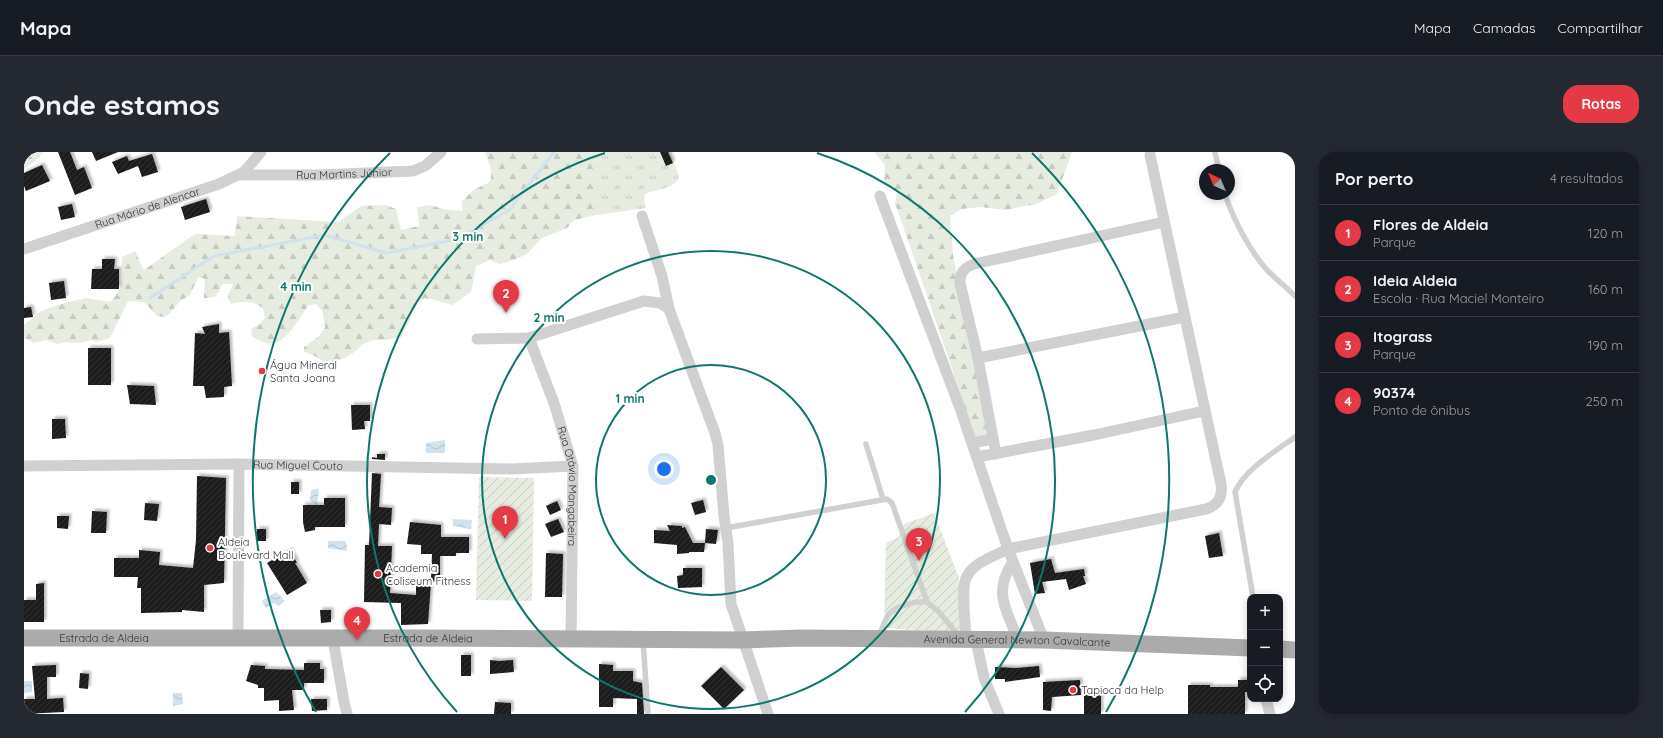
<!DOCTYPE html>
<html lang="pt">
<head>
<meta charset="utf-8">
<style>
  :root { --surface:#171b24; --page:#242831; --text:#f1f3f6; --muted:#9ea1a6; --line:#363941; --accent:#e63946 }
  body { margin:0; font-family:Quicksand,sans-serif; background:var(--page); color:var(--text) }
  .controls { position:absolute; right:12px; bottom:12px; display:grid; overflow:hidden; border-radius:8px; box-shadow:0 2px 10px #0003 }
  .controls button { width:36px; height:36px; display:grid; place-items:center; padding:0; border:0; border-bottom:1px solid var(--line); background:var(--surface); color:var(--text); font:20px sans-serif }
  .compass { position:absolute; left:1175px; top:12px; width:36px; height:36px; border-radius:50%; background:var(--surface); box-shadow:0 2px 10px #0003; rotate:316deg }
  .you { position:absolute; left:640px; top:317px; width:14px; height:14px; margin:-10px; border:3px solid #fff; border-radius:50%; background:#1a73e8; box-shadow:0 0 0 6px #1a73e833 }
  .badge { display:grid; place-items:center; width:26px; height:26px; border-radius:50%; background:var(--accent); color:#fff; font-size:13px; font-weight:700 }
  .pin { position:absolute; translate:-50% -33px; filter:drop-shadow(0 1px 2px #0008) }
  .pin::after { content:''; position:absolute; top:21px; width:14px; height:12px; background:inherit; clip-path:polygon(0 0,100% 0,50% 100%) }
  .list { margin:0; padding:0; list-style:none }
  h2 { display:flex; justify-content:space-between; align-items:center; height:52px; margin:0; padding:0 16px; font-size:17px }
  h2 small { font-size:13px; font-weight:400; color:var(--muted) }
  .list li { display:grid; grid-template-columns:26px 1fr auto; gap:12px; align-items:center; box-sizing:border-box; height:56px; padding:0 16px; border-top:1px solid var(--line) }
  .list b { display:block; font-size:15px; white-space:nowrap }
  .list p { margin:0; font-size:13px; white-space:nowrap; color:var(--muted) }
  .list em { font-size:13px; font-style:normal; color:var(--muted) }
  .icon { flex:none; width:22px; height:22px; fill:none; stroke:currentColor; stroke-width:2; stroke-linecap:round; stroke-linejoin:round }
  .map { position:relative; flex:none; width:1271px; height:562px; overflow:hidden; border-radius:16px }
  header { display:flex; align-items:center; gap:24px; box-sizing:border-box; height:56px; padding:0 20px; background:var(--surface); border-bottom:1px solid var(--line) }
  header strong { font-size:19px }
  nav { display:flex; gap:22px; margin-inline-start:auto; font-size:14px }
  .intro { display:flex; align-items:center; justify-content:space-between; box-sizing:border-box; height:96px; padding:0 24px }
  h1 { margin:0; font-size:28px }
  .button { padding:10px 18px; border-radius:16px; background:var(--accent); color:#fff; font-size:14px; font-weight:700 }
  main { display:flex; gap:24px; padding:0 24px }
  aside { flex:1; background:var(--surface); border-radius:16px; box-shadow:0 2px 10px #0003 }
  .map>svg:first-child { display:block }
</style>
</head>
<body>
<header>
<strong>Mapa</strong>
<nav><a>Mapa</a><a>Camadas</a><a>Compartilhar</a></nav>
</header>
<div class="intro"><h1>Onde estamos</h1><a class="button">Rotas</a></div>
<main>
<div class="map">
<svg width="1271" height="562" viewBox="0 0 1271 562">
  <defs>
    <pattern id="grass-tufts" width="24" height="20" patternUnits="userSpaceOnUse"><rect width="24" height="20" fill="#e6ecdf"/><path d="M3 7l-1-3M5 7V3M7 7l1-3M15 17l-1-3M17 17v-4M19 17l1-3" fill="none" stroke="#c6cbc0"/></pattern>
    <pattern id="forest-firs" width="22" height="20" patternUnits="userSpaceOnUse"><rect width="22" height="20" fill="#e6ecdf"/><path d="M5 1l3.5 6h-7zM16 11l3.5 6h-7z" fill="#c6cbc0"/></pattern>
    <pattern id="garden-furrows" width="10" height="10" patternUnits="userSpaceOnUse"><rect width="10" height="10" fill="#e6ecdf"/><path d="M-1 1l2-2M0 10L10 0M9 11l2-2" fill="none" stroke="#c6cbc0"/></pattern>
    <pattern id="water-waves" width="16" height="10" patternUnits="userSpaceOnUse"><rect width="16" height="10" fill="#cfe2ee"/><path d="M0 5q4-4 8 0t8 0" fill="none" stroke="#b2c2cd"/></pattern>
    <pattern id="building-hatch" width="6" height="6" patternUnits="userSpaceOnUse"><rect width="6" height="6" fill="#1a1a1a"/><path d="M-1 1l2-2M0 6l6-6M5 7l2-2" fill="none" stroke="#333"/></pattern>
    <filter id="shadow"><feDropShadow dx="2.5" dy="-2.5" stdDeviation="1" flood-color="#0004"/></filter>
  </defs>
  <rect width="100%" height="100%" fill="#fff"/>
  <!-- grass -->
  <path fill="url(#grass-tufts)" d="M 572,0 L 646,0 L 655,25 C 651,37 632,37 621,42 L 620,46 L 622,56 L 572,63 Z"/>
  <!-- forest -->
  <g fill="url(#forest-firs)">
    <polygon points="0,0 19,0 14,7 0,17"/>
    <path d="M 461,0 L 572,0 L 572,63 L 550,68 L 543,76 L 518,86 L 503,102 L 490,108 L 476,112 L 465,108 L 452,114 L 447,140 L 428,153 L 411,148 L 400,146 L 389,155 L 385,170 L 377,185 L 362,188 L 350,188 L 339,192 L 329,201 L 316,208 L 300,210 L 291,204 L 280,200 L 280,195 L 293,186 L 301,176 L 299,160 L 292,152 L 284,154 C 277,164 263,188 251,191 C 242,193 235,188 228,184 L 227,177 L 236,172 L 241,165 L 239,156 C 227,148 220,149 207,152 L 204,144 L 209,132 L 198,132 C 194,144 193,146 180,146 L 181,127 L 175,125 L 165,144 L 156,149 L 146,161 L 140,165 L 133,164 L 120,150 L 104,149 L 86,186 L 72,190 L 66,188 L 55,191 L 42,190 L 33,192 L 22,188 L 10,191 L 0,186 L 0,173 L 17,159 L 37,152 L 62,146 L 86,150 C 101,135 98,125 98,105 L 111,99 L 120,118 L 171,82 L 211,84 L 213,64 L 314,70 L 337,54 L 362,53 L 372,57 L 377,78 L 395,74 L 393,55 L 406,53 L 423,58 L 439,59 L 438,49 L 451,37 L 464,31 L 467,27 L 467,17 Z"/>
    <polygon points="850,0 1048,0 1033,42 1012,52 981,58 957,55 937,57 926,64 929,103 964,280 962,283 954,285 951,283 871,51 873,39 860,31 861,13"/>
  </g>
  <!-- garden -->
  <g fill="url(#garden-furrows)">
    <polygon points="455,325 510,326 508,449 452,448"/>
    <polygon points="910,361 935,426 937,481 860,476 862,391 875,385 880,372"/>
  </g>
  <!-- water -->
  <g fill="url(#water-waves)">
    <polygon points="421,288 421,301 402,301 402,291"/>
    <polygon points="295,336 293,353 286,349 287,338"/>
    <polygon points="429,367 448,368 447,377 429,374"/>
    <polygon points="304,389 322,389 323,399 304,396"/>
    <polygon points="252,440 261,449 255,454 250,451 242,456 238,449"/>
    <polygon points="0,529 8,529 8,540 0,541"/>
    <polygon points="149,541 158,541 159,552 149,554"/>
  </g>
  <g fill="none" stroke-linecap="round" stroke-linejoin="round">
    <!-- stream -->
    <polyline stroke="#cfe2ee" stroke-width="3" points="126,146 190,104 301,83 362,101 434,87 485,58 530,0"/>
  </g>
  <!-- building -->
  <g fill="url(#building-hatch)" filter="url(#shadow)">
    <polygon points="34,0 46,0 53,18 60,15 68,36 51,43"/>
    <polygon points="68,0 94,0 72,9"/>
    <polygon points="636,0 644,0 649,11 642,14"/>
    <polygon points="128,2 134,20 118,25 114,14 94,22 88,10 103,4 105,9"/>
    <polygon points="18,13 26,29 2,39 0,34 0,21"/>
    <polygon points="182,47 186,60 161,68 157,55"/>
    <polygon points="48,52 51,65 37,68 34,55"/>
    <polygon points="78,107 91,107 90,117 95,117 95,137 67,137 68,117 78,117"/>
    <polygon points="40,129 42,146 27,148 25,131"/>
    <polygon points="7,155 9,165 0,166 0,156"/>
    <polygon points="195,172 195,181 205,180 208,234 200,235 200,245 182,246 180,234 169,234 171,181 181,182 178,175"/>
    <rect x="64" y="196" width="23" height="37"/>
    <polygon points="103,233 130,234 132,253 106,252"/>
    <polygon points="327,253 346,253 346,269 340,269 341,277 328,278"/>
    <polygon points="28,267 41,267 42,286 28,287"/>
    <polygon points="353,302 361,302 361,308 348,307 348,305 353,306"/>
    <polygon points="348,321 357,322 355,355 368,356 367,373 355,372 354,394 368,394 366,441 392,443 392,429 407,429 408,402 397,402 397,393 383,392 386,370 417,373 417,385 445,385 445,401 432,401 432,404 416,404 416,429 407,430 404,472 377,473 377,451 340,450 341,393 345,393"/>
    <polygon points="173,324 202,326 200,431 180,433 180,460 158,458 158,460 117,461 117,436 113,436 114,425 90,425 90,406 115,406 115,398 136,400 135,413 169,416 172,388"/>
    <rect x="267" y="330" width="8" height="12"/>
    <polygon points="300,346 321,346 321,375 291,375 291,378 281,380 279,370 279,353 300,353"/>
    <polygon points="679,348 682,360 671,363 667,351"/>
    <polygon points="533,349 537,358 526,363 522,354"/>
    <polygon points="121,351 135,352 133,369 120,368"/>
    <polygon points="68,359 83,360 82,381 67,381"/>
    <polygon points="33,364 45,364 44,377 33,376"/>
    <polygon points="534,367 540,380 527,385 521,372"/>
    <polygon points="643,373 658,374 658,376 661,375 669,391 681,391 680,400 665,400 665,401 653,402 653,393 630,391 630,378 646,379"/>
    <rect x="233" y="377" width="9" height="12"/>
    <polygon points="682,377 694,378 692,392 681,391"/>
    <polygon points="1195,381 1199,404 1185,406 1181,384"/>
    <polygon points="266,398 273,411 271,411 283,431 263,443 243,411"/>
    <polygon points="522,401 539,402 538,445 521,445"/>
    <polygon points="1027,407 1031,421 1060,417 1061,424 1059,424 1062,432 1045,438 1042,427 1018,430 1021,441 1011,442 1006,411"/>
    <polygon points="659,416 678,416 678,435 654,436 653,424 659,423"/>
    <polygon points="20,431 20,470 0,470 0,448 12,448 12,432"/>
    <polygon points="296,458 307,458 307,470 297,471"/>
    <rect x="437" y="503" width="10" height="21"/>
    <polygon points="466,508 475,509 489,508 490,520 466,522"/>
    <polygon points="280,511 296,511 296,517 300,517 300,531 280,531 280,538 268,538 270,558 255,559 255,548 240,549 240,536 234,536 234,533 222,529 227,513 241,514 241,517 280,518"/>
    <polygon points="575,512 589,513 589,519 609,519 609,529 618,531 620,562 613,562 613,547 589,546 589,555 575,555"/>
    <polygon points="32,513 32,525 23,525 23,547 39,546 40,560 0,562 0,547 11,547 8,514"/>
    <polygon points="1015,514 1016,525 981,530 981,527 971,527 971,515 992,516"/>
    <polygon points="697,515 720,538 700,557 677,534"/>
    <polygon points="56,521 65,522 64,537 55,536"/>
    <polygon points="1056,528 1057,543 1028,545 1027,559 1019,558 1019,530"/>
    <polygon points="1214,528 1226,528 1226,540 1221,540 1221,562 1164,562 1164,533 1186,533 1186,535 1214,535"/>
    <rect x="1060" y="540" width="17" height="22"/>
    <polygon points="287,547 303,547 303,558 288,559"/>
    <polygon points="471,550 487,551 487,562 470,562"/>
  </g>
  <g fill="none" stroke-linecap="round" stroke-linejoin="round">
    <!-- service -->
    <g stroke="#d0d0d0" stroke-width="5.5">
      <polyline points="1191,0 1195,18"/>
      <path d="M 1201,42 C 1209,67 1226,99 1243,118 C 1252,127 1262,135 1271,144"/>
      <polyline points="842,292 859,347"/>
      <polyline points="702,376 863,347 868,351 903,450 915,460 935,484"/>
      <path d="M 1229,445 L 1211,340 C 1220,318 1252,299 1271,285"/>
      <path d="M 855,484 C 858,478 861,466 866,461 C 874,453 893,449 903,450"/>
      <polyline points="619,488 624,562"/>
    </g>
    <!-- minor -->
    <g stroke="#d0d0d0" stroke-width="11">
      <path id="s1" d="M 215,23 L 295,23 L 389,19 L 401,14 L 417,0"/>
      <polyline points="856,44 936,256 984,397 1020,488"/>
      <polyline points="618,64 638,124 645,157"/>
      <path id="s2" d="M 0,97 L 195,32 L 220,20 L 237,0"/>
      <path id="s3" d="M 505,186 L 530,251 L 549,314 L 547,488"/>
      <polyline points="453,187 505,186 620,149 636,151 645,157 691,281 694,293 700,364 704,391 707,452 744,562"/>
      <polyline points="954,206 1161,165"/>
      <polyline points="948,291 969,287"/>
      <path d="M 972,302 L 954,206 L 936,131 C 936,120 940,116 950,112 L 1140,70"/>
      <polyline points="953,305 1070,283 1180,259"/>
      <path id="s4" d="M 0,314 L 215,312 L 488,317 L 549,314"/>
      <path d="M 989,410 C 968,441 983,458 994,488"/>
      <polyline points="214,486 215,312"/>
      <polyline points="309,487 320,550 323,562"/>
      <path d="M 942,488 C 942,474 936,435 943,424 C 951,410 970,404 984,397 L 1182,357 C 1194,353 1199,345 1197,332 L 1126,3"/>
      <polyline points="952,488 960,526 975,562"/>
      <polyline points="1242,547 1246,562"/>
    </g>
    <!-- primary -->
    <g stroke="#ababab" stroke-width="17">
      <path id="s5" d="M 0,486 L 400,486 L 718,488 L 778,486 L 1020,488 L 1226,496"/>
      <polyline points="1256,497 1271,498"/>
    </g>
  </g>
  <!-- distance rings -->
  <g fill="none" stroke="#0f766e" stroke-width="2">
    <circle cx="687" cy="328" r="115"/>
    <circle cx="687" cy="328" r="229"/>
    <path d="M433 560A344 344 0 0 1 581 1M793 1A344 344 0 0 1 941 560"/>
    <path d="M292 560A458 458 0 0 1 366 1M1008 1A458 458 0 0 1 1082 560"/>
  </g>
  <!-- markers -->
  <g fill="#e63946" stroke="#fff" stroke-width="1.5">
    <circle cx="238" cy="219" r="4"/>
    <circle cx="186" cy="396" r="4"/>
    <circle cx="354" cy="422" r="4"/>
    <circle cx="1049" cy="538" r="4"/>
  </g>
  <g text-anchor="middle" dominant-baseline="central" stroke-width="4" stroke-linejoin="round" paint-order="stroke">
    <!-- street labels -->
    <g font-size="11" fill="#333" stroke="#fff">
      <text stroke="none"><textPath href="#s1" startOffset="105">Rua Martins Júnior</textPath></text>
      <text stroke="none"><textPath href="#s2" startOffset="130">Rua Mário de Alencar</textPath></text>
      <text stroke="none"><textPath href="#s4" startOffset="274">Rua Miguel Couto</textPath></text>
      <text stroke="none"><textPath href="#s3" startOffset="155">Rua Otávio Mangabeira</textPath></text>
      <text stroke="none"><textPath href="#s5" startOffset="80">Estrada de Aldeia</textPath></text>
      <text stroke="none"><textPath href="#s5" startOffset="404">Estrada de Aldeia</textPath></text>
      <text stroke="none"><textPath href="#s5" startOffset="993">Avenida General Newton Cavalcante</textPath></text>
    </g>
    <!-- poi labels -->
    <g font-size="11" fill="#333" stroke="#fff" text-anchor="start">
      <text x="246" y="213">Água Mineral<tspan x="246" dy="13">Santa Joana</tspan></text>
      <text x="194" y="390">Aldeia<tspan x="194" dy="13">Boulevard Mall</tspan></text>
      <text x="362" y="416">Academia<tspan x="362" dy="13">Coliseum Fitness</tspan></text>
      <text x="1057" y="538">Tapioca da Help</text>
    </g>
  </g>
  <circle cx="687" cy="328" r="6" fill="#0f766e" stroke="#fff" stroke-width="2"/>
  <g font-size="12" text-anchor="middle" font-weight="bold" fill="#0f766e" stroke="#fff" stroke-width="4" stroke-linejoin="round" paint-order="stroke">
    <text x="444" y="89">3 min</text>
    <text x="272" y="139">4 min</text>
    <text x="525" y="170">2 min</text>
    <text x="606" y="251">1 min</text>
  </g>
</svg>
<div class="controls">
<button>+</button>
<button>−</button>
<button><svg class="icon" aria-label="locate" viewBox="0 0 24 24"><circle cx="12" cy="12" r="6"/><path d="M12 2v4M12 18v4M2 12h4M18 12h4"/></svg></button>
</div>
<svg class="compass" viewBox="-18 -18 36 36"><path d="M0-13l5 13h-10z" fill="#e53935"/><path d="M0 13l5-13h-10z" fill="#9ea1a6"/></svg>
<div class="you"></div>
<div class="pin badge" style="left:481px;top:387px">1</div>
<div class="pin badge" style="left:482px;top:161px">2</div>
<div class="pin badge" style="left:895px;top:409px">3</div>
<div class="pin badge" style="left:333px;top:488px">4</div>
</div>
<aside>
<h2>Por perto<small>4 resultados</small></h2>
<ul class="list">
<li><span class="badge">1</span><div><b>Flores de Aldeia</b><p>Parque</p></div><em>120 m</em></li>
<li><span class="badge">2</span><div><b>Ideia Aldeia</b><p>Escola · Rua Maciel Monteiro</p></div><em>160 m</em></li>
<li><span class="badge">3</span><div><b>Itograss</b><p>Parque</p></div><em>190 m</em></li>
<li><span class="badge">4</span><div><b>90374</b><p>Ponto de ônibus</p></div><em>250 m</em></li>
</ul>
</aside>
</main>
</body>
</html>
